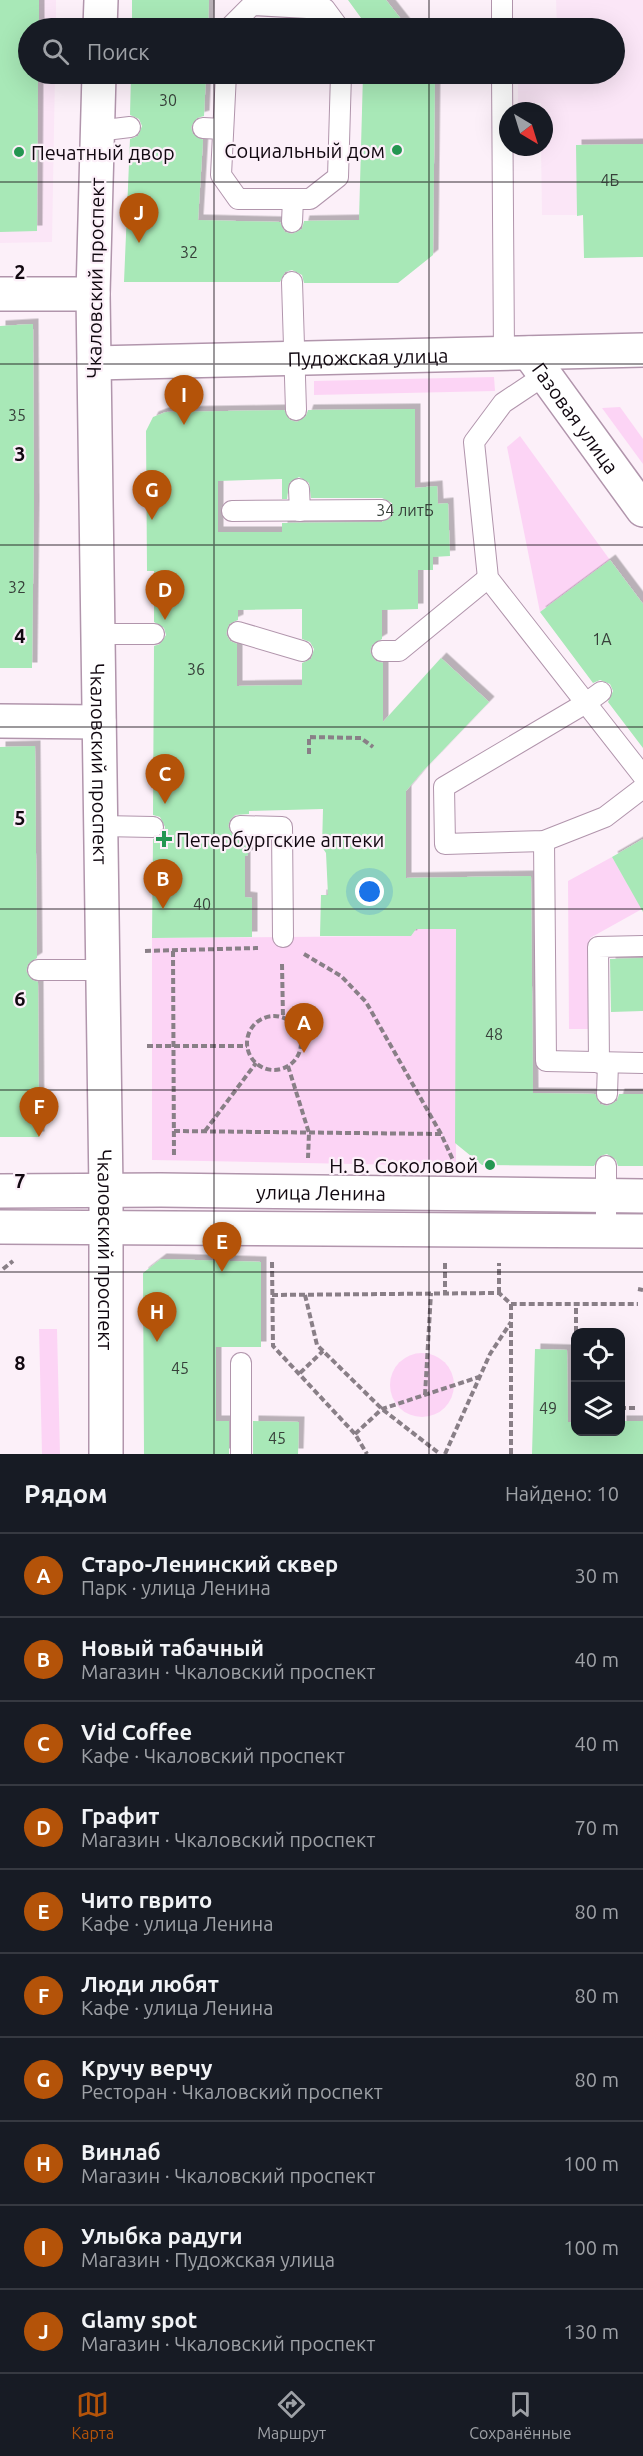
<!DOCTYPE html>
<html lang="ru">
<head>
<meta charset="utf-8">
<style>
  :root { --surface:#171b24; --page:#20242c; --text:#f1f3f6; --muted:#9ea1a6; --line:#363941; --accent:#b45309 }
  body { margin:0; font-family:Ubuntu,sans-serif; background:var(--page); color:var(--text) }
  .controls { position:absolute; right:18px; bottom:18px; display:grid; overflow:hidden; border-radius:12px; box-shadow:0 6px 24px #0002 }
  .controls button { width:54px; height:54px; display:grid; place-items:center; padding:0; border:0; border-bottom:2px solid var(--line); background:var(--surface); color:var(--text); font:30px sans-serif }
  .compass { position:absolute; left:499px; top:102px; width:54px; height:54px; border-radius:50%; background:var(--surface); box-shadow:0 6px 24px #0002; rotate:142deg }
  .you { position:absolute; left:370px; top:892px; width:21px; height:21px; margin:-15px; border:4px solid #fff; border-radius:50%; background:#1a73e8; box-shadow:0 0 0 9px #1a73e833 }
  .badge { display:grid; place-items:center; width:39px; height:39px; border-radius:50%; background:var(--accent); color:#fff; font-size:20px; font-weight:700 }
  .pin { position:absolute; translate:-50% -50px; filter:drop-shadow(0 2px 3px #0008) }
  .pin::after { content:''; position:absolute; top:32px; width:21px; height:18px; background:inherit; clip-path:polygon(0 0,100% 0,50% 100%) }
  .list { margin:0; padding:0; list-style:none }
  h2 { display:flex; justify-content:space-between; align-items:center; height:78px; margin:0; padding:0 24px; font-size:26px }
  h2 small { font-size:20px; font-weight:400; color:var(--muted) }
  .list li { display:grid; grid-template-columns:39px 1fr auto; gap:18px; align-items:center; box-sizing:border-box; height:84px; padding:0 24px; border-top:2px solid var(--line) }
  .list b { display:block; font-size:22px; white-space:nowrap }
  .list p { margin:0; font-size:20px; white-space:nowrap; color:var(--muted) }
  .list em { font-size:20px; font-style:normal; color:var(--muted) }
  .icon { flex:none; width:33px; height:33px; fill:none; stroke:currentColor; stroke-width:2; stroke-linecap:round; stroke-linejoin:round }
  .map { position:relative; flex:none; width:643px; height:1454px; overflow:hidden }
  .search { position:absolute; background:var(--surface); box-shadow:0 6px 24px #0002; left:18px; right:18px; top:18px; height:66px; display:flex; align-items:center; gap:15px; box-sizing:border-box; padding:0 21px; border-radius:33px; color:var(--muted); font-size:22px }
  .sheet { height:918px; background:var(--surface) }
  nav { display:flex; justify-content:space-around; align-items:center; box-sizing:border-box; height:84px; border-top:2px solid var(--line); background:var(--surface); font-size:16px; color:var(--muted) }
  nav a { display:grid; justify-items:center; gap:3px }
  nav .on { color:var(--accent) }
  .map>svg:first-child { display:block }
</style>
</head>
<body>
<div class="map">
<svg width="643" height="1454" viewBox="0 0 643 1454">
  <defs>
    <filter id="shadow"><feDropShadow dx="5.5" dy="-5.5" stdDeviation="0" flood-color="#0004"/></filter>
  </defs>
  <rect width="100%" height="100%" fill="#fcf0f9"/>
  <!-- built -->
  <g fill="#fbe6f7">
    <polygon points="0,0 56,0 56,28 28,28 28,74 55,74 52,242 0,243"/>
    <polygon points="556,0 643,0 643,257 583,215 542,215 541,147 544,147 544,111 541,111 541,103 518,103 518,74 614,74 614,28 557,28"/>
  </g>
  <!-- green -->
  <g fill="#fcd4f5">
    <polygon points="494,377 495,391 314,395 314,381"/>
    <polygon points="620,407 643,439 643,464 602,408"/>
    <polygon points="520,436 610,560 540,612 507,447"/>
    <polygon points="612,857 642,909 590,938 591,1029 569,1029 568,881"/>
    <polygon points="416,929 456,929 456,1166 152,1160 152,938 410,936"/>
    <polygon points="39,1329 57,1329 60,1454 42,1454"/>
    <circle cx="422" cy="1385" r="32"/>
  </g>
  <!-- building -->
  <g fill="#a8e8b7" fill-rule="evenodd" filter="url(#shadow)">
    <polygon points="0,0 39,0 39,28 28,28 28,74 38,74 37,231 0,232"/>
    <polygon points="132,0 209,0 208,28 132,28"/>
    <polygon points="348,0 386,0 408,28 364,28 364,22"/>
    <polygon points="131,74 206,74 204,116 197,118 191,127 193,134 203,140 198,220 280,222 285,232 292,234 302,229 304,221 359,220 363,74 435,74 433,255 398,283 304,283 302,275 292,270 285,272 280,282 124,282 130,139 138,136 142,126 139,119 130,115"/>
    <polygon points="643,144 643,257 584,258 583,215 577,216 576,145"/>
    <polygon points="33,324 34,505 32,668 0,668 0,326"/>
    <path d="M 415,409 L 415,488 L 437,486 L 438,504 L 448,503 L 450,556 L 433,557 L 433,570 L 418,570 L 418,609 L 382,610 L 382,639 L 372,645 L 370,652 L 376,661 L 383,663 L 383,722 L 441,658 L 489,702 L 421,773 L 406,791 L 406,878 L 531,876 L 533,1093 L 595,1094 L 600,1104 L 607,1106 L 617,1101 L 619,1094 L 643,1094 L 643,1166 L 618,1166 L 616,1160 L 607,1154 L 600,1156 L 594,1166 L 482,1165 L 455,1143 L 456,929 L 416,929 L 411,936 L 320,936 L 321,895 L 328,895 L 326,853 L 322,847 L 323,809 L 249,811 L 249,814 L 235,815 L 230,820 L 228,826 L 233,836 L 248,838 L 248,855 L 245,856 L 245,897 L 252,898 L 252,937 L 152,938 L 153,839 L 163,834 L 165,827 L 160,817 L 153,815 L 154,646 L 160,644 L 166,635 L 164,628 L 154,622 L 154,571 L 147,571 L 146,431 L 153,417 L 166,412 L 284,410 L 290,420 L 297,422 L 306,416 L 308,410 ZM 299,477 L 309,483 L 311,498 L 382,498 L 392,503 L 393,515 L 382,522 L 282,523 L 282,532 L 218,532 L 218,481 L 282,479 L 282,499 L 287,499 L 289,483 ZM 302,609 L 302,639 L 310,642 L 314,649 L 311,659 L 302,663 L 302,685 L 237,686 L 237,644 L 230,641 L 226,634 L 229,624 L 238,620 L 238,610 Z"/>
    <polygon points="610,560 643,604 643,748 608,702 613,691 610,684 600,680 593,683 540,612"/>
    <polygon points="35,746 37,958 28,964 26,971 32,980 38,982 39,1137 0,1137 0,747"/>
    <polygon points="643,839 643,912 612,857"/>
    <polygon points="643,958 643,1011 611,1012 610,959"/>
    <polygon points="161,1259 261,1262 261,1347 216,1347 216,1421 229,1421 229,1454 144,1454 143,1273"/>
    <polygon points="535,1349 567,1350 568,1422 576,1422 576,1431 621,1431 621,1421 643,1421 643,1454 532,1454"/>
    <polygon points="253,1421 299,1422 298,1454 253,1454"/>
  </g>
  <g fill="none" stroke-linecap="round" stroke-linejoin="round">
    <!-- service casing -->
    <g stroke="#b195ac" stroke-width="22">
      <g id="service">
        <polyline points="502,0 502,28"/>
        <polyline points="229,28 252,5 325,9 339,28"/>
        <polyline points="226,74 221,175 238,199 310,199 338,177 341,74"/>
        <polyline points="502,74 504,353"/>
        <polyline points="203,128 223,129"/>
        <polyline points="97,131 130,127"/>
        <polyline points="292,222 293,199"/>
        <polyline points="292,282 296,410"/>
        <polyline points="545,375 503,403 474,442 488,578 643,776"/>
        <polyline points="299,489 300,511"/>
        <polyline points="232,511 382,510"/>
        <polyline points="238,632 302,651"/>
        <polyline points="98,634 154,634"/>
        <polyline points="382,651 399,651 488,578"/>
        <polyline points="601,692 586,703 444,787 445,844 544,841 605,817 643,788"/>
        <polyline points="101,826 153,827"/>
        <polyline points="240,826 282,827 283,937"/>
        <polyline points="544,841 546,1061 643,1063"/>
        <polyline points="38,970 103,970"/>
        <polyline points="599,1063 598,947 643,946"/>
        <polyline points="607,1094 608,1063"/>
        <polyline points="606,1231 606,1166"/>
        <polyline points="241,1454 241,1363"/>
      </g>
    </g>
    <!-- minor casing -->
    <g stroke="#b195ac" stroke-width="36">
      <g id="minor">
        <polyline points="0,294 93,294"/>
        <path id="s1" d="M 529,353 L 643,510"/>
        <path id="s2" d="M 94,363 L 643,350"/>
        <polyline points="0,721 99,722"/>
      </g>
    </g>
    <!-- tertiary casing -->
    <g stroke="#b195ac" stroke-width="36">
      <g id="tertiary">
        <polyline points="100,28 101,0"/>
        <path id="s3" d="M 99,74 L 93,294 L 106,1190 L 106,1454"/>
        <path id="s4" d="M 0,1191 L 161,1190 L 643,1196"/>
        <polyline points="0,1227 643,1231"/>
      </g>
    </g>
    <!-- path -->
    <g stroke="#897f87" stroke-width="4" stroke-dasharray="6 3" stroke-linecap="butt">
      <polyline points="309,754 309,737 361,738 373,747"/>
      <polyline points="145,951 258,948"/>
      <polyline points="173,951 174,1156"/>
      <polyline points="304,954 341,976 366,1002 441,1134 453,1160"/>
      <polyline points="282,964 283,1018"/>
      <circle cx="274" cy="1043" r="27"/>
      <polyline points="147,1046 247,1046"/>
      <polyline points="288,1066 309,1133 308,1158"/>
      <polyline points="174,1131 441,1134"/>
      <polyline points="205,1131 256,1063"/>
      <polyline points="272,1262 273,1346 355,1434 367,1454"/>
      <polyline points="445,1263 445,1293"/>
      <polyline points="3,1269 13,1261"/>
      <polyline points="638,1289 643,1290"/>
      <polyline points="499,1293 499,1263"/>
      <polyline points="272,1295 499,1293 511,1304 638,1304"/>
      <polyline points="305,1295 317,1345 382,1409 440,1454"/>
      <polyline points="576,1332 576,1304"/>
      <polyline points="300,1373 323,1351"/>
      <polyline points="576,1386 576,1408"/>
      <polyline points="425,1395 431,1293"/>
      <polyline points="620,1408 637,1408"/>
      <polyline points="355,1434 382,1409 479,1377"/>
      <polyline points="445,1454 490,1354 511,1322"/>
      <polyline points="511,1454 511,1304"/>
    </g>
    <!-- service -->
    <use href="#service" stroke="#fff" stroke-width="20"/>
    <!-- minor -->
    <use href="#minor" stroke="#fff" stroke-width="33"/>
    <!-- tertiary -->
    <use href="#tertiary" stroke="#fff" stroke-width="33"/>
  </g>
  <!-- grid -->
  <path fill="none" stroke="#110810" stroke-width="1.5" stroke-opacity="0.55" d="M 214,0 L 214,28M 429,0 L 429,28M 214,74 L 214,1454M 429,74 L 429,1454M 0,182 L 643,182M 0,364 L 643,364M 0,545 L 643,545M 0,727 L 643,727M 0,909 L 643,909M 0,1090 L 643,1090M 0,1272 L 643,1272"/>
  <!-- markers -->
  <g fill="#249651" stroke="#fcf0f9" stroke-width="2">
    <circle cx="397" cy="150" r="6"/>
    <circle cx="19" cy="152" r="6"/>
    <path d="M161 830h6v6h6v6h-6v6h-6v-6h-6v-6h6z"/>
    <circle cx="490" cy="1165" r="6"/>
  </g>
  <g text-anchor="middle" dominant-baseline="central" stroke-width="4.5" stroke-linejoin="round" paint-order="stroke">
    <!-- number labels -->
    <g font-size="16" fill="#37403a">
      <text x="168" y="100">30</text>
      <text x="610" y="180">4Б</text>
      <text x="189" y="252">32</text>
      <text x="17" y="415">35</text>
      <text x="405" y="510">34 литБ</text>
      <text x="17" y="587">32</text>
      <text x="602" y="639">1А</text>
      <text x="196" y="669">36</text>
      <text x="202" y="904">40</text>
      <text x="494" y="1034">48</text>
      <text x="180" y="1368">45</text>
      <text x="548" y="1408">49</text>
      <text x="277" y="1438">45</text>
    </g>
    <!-- poi labels -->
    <g font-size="20" fill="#110810" stroke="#fcf0f9" text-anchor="end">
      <text x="385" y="150">Социальный дом</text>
      <text x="31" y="152" text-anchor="start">Печатный двор</text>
      <text x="176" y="839" text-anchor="start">Петербургские аптеки</text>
      <text x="478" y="1165">Н. В. Соколовой</text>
    </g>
    <!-- street labels -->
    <g font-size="20" fill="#110810" stroke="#fcf0f9">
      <text transform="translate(95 278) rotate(-89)">Чкаловский проспект</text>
      <text stroke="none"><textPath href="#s2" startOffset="274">Пудожская улица</textPath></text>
      <text stroke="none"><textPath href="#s1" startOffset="80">Газовая улица</textPath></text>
      <text stroke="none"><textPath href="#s3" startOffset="690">Чкаловский проспект</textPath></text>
      <text stroke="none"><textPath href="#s4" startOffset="321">улица Ленина</textPath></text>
      <text stroke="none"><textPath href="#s3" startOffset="1176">Чкаловский проспект</textPath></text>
    </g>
  </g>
  <g font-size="20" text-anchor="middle" font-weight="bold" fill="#110810" stroke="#fcf0f9" stroke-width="4.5" stroke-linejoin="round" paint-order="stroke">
    <text x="20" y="279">2</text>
    <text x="20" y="461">3</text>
    <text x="20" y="643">4</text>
    <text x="20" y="825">5</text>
    <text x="20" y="1006">6</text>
    <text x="20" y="1188">7</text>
    <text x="20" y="1370">8</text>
  </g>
</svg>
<div class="controls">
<button><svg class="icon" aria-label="locate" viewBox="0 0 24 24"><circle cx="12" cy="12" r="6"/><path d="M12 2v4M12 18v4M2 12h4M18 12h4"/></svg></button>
<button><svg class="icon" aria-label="layers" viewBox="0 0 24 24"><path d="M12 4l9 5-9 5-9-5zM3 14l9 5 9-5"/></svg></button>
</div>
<svg class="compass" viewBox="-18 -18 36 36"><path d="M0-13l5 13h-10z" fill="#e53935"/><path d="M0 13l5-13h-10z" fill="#9ea1a6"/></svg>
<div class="you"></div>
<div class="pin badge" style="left:304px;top:1053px">A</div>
<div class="pin badge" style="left:163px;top:909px">B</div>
<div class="pin badge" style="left:165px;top:804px">C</div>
<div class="pin badge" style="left:165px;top:620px">D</div>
<div class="pin badge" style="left:222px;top:1272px">E</div>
<div class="pin badge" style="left:39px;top:1137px">F</div>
<div class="pin badge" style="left:152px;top:520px">G</div>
<div class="pin badge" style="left:157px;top:1342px">H</div>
<div class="pin badge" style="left:184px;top:425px">I</div>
<div class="pin badge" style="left:139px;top:243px">J</div>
<div class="search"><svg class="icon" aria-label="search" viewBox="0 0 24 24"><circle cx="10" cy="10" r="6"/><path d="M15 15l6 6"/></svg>Поиск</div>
</div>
<section class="sheet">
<h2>Рядом<small>Найдено: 10</small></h2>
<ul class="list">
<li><span class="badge">A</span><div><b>Старо-Ленинский сквер</b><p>Парк · улица Ленина</p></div><em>30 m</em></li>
<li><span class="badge">B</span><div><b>Новый табачный</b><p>Магазин · Чкаловский проспект</p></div><em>40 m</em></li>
<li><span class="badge">C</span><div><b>Vid Coffee</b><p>Кафе · Чкаловский проспект</p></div><em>40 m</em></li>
<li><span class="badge">D</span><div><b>Графит</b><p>Магазин · Чкаловский проспект</p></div><em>70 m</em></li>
<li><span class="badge">E</span><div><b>Чито гврито</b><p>Кафе · улица Ленина</p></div><em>80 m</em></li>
<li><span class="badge">F</span><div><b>Люди любят</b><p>Кафе · улица Ленина</p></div><em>80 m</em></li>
<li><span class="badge">G</span><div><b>Кручу верчу</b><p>Ресторан · Чкаловский проспект</p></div><em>80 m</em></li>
<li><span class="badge">H</span><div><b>Винлаб</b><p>Магазин · Чкаловский проспект</p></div><em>100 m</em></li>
<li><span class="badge">I</span><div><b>Улыбка радуги</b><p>Магазин · Пудожская улица</p></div><em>100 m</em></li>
<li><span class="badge">J</span><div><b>Glamy spot</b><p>Магазин · Чкаловский проспект</p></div><em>130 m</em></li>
</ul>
</section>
<nav>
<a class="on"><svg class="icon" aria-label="map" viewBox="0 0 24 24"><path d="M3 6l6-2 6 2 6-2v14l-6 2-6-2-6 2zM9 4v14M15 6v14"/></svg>Карта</a>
<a><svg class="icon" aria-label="directions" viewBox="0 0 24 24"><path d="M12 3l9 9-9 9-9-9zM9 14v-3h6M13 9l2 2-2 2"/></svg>Маршрут</a>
<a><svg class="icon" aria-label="saved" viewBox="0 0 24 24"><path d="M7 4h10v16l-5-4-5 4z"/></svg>Сохранённые</a>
</nav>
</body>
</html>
